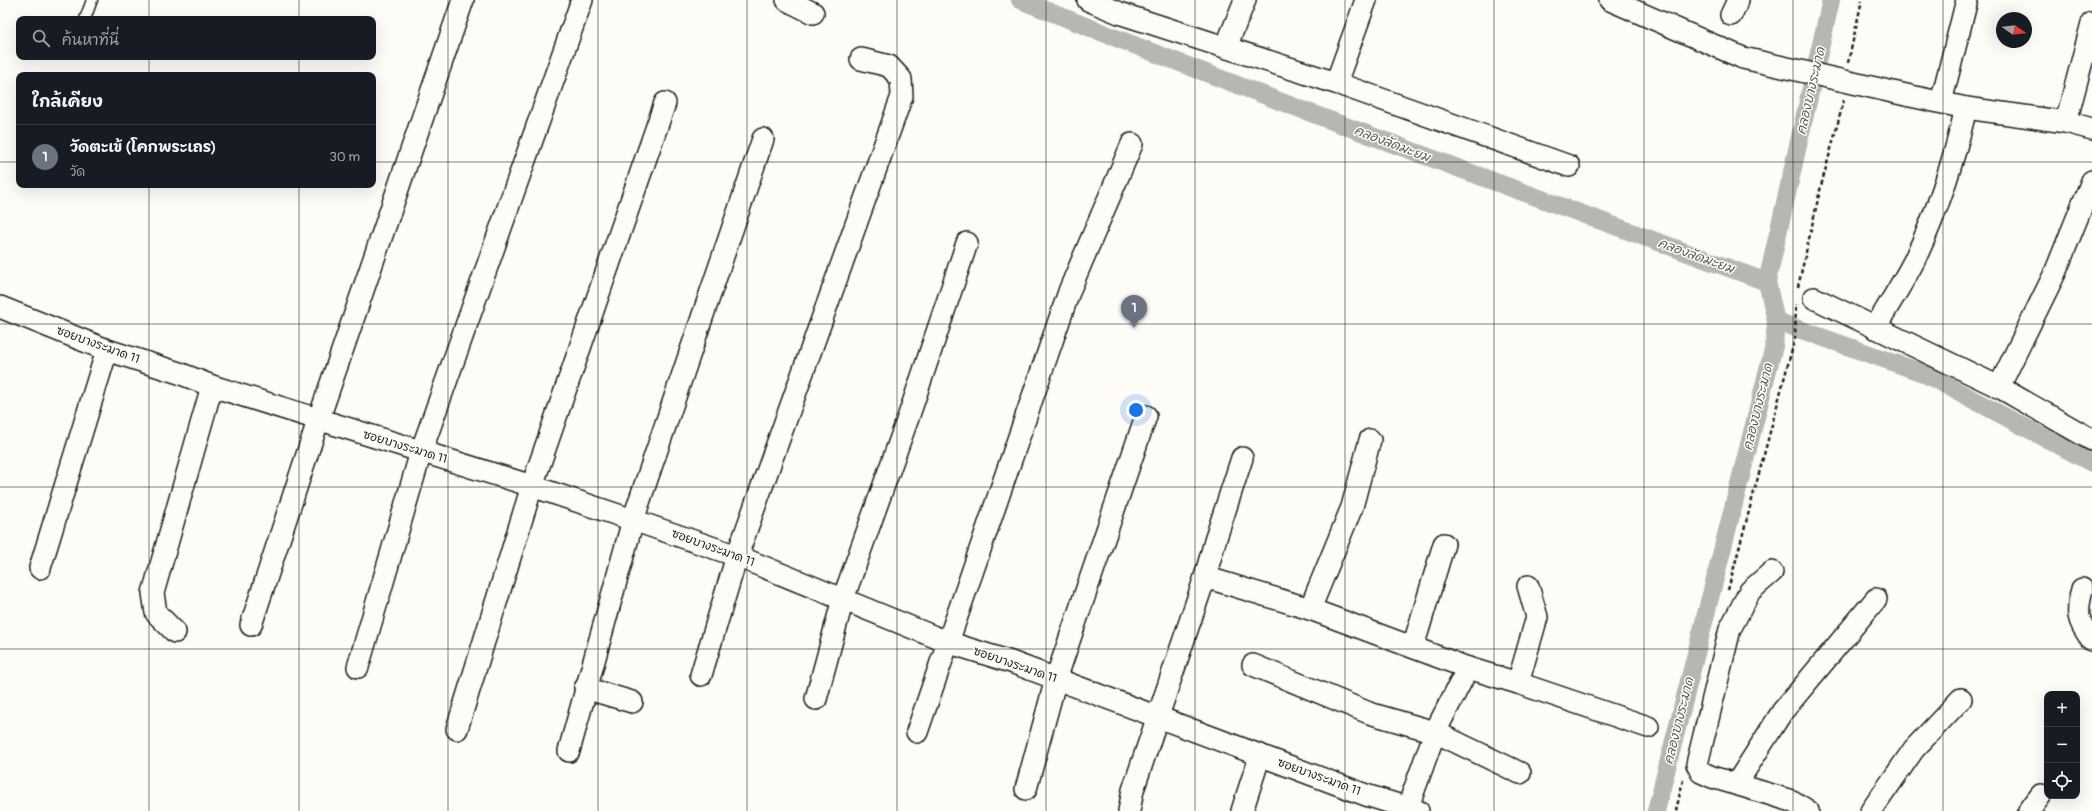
<!DOCTYPE html>
<html lang="th">
<head>
<meta charset="utf-8">
<style>
  :root { --surface:#171b24; --page:#242831; --text:#f1f3f6; --muted:#9ea1a6; --line:#363941; --accent:#ea580c }
  body { margin:0; font-family:Pangolin,"Playpen Sans Thai",sans-serif; background:var(--page); color:var(--text) }
  .controls { position:absolute; right:12px; bottom:12px; display:grid; overflow:hidden; border-radius:8px; box-shadow:0 4px 16px #0002 }
  .controls button { width:36px; height:36px; display:grid; place-items:center; padding:0; border:0; border-bottom:1px solid var(--line); background:var(--surface); color:var(--text); font:20px sans-serif }
  .compass { position:absolute; left:1996px; top:12px; width:36px; height:36px; border-radius:50%; background:var(--surface); box-shadow:0 4px 16px #0002; rotate:104deg }
  .you { position:absolute; left:1136px; top:410px; width:14px; height:14px; margin:-10px; border:3px solid #fff; border-radius:50%; background:#1a73e8; box-shadow:0 0 0 6px #1a73e833 }
  .badge { display:grid; place-items:center; width:26px; height:26px; border-radius:50%; background:var(--accent); color:#fff; font-size:13px; font-weight:700 }
  .pin { position:absolute; translate:-50% -33px; filter:drop-shadow(0 1px 2px #0008) }
  .pin::after { content:''; position:absolute; top:21px; width:14px; height:12px; background:inherit; clip-path:polygon(0 0,100% 0,50% 100%) }
  .list { margin:0; padding:0; list-style:none }
  h2 { display:flex; justify-content:space-between; align-items:center; height:52px; margin:0; padding:0 16px; font-size:17px }
  h2 small { font-size:13px; font-weight:400; color:var(--muted) }
  .list li { display:grid; grid-template-columns:26px 1fr auto; gap:12px; align-items:center; box-sizing:border-box; height:64px; padding:0 16px; border-top:1px solid var(--line) }
  .list b { display:block; font-size:15px; white-space:nowrap }
  .list p { margin:0; font-size:13px; white-space:nowrap; color:var(--muted) }
  .list em { font-size:13px; font-style:normal; color:var(--muted) }
  .icon { flex:none; width:22px; height:22px; fill:none; stroke:currentColor; stroke-width:2; stroke-linecap:round; stroke-linejoin:round }
  .map { position:relative; flex:none; width:2092px; height:811px; overflow:hidden }
  .search { position:absolute; background:var(--surface); box-shadow:0 4px 16px #0002; left:16px; top:16px; width:360px; height:44px; display:flex; align-items:center; gap:10px; box-sizing:border-box; padding:0 14px; border-radius:8px; color:var(--muted); font-size:15px }
  .panel { position:absolute; background:var(--surface); box-shadow:0 4px 16px #0002; left:16px; top:72px; width:360px; height:116px; border-radius:8px }
  .map>svg:first-child { display:block }
</style>
</head>
<body>
<div class="map">
<svg width="2092" height="811" viewBox="0 0 2092 811">
  <rect width="100%" height="100%" fill="#fdfcf7"/>
  <filter id="ink" filterUnits="userSpaceOnUse"><feTurbulence type="fractalNoise" baseFrequency=".025" numOctaves="2"/><feDisplacementMap in="SourceGraphic" scale="8" xChannelSelector="R" yChannelSelector="G"/><feConvolveMatrix kernelMatrix="1 2 1 2 8 2 1 2 1" color-interpolation-filters="sRGB"/></filter>
  <g filter="url(#ink)">
    <g fill="none" stroke-linecap="round" stroke-linejoin="round">
      <!-- canal -->
      <g stroke="#b7b6b2" stroke-width="18">
        <path d="M 1020,0 C 1267,99 1517,190 1767,282"/>
        <polyline points="1776,321 1923,373 2092,463"/>
        <polyline points="1656,811 1774,346 1776,321 1767,282 1831,0"/>
      </g>
      <!-- lane casing -->
      <g stroke="#1c1c1c" stroke-width="13">
        <polyline id="lane" points="85,19 92,0"/>
      </g>
      <!-- street casing -->
      <g stroke="#1c1c1c" stroke-width="24">
        <g id="street">
          <polyline points="787,0 813,13"/>
          <polyline points="1088,0 1119,13 1336,83 1569,166"/>
          <polyline points="1610,0 1743,58"/>
          <polyline points="1731,15 1738,0"/>
          <polyline points="1226,47 1245,0"/>
          <polyline points="1336,83 1366,0"/>
          <polyline points="1906,95 1966,108 2066,122 2092,129"/>
          <polyline points="1941,102 1967,0"/>
          <polyline points="2066,122 2092,23"/>
          <polyline points="1814,298 1999,387 2092,440"/>
          <polyline points="0,307 107,350 179,373 212,386 532,486 633,520 737,556 947,642 1011,662 1366,795 1418,811"/>
          <path d="M 1875,328 C 1888,306 1902,284 1914,261 C 1937,213 1954,160 1966,108"/>
          <polyline points="1999,387 2055,273 2092,181"/>
          <polyline points="40,568 107,350"/>
          <polyline points="1772,572 1750,591 1730,629 1697,764 1701,772 1712,777 1792,801 1808,811"/>
          <polyline points="1205,577 1215,541 1242,458"/>
          <path d="M 2082,589 C 2076,613 2077,621 2092,640"/>
          <polyline points="1310,609 1352,507 1370,440"/>
          <polyline points="251,625 318,421 463,0"/>
          <polyline points="175,632 156,613 153,593 212,386"/>
          <polyline points="1413,647 1444,544"/>
          <polyline points="1253,665 1369,713 1435,732 1520,773"/>
          <polyline points="358,667 421,452 582,0"/>
          <polyline points="701,675 737,556 902,96 901,79 889,66 861,59"/>
          <polyline points="1518,683 1537,617 1528,586"/>
          <polyline points="585,688 632,702"/>
          <polyline points="816,699 843,599 908,418 967,243"/>
          <polyline points="457,729 532,486 665,103"/>
          <polyline points="917,732 1070,289 1132,144"/>
          <polyline points="569,751 633,520 763,139"/>
          <polyline points="1737,783 1782,712 1876,599"/>
          <polyline points="1026,789 1056,679 1146,416"/>
          <polyline points="1408,807 1435,732 1468,668"/>
          <polyline points="1129,811 1133,790 1205,577 1310,609 1468,668 1518,683 1648,727"/>
          <polyline points="1242,811 1260,755"/>
          <polyline points="1871,811 1914,749 1961,699"/>
          <polyline points="2029,811 2041,795"/>
        </g>
      </g>
      <!-- path -->
      <g stroke="#1c1c1c" stroke-width="2.5" stroke-dasharray="4 3" stroke-linecap="butt">
        <polyline points="1848,63 1862,0"/>
        <polyline points="1798,287 1821,186 1844,100"/>
        <polyline points="1728,590 1795,338 1796,304"/>
        <polyline points="1676,811 1683,780"/>
      </g>
      <!-- lane -->
      <use href="#lane" stroke="#fdfcf7" stroke-width="10"/>
      <!-- street -->
      <use href="#street" stroke="#fdfcf7" stroke-width="21"/>
      <!-- street-bridge casing -->
      <g stroke="#1c1c1c" stroke-width="24" stroke-linecap="butt">
        <polyline id="street-bridge" points="1743,58 1906,95"/>
      </g>
      <!-- street-bridge -->
      <use href="#street-bridge" stroke="#fdfcf7" stroke-width="21"/>
    </g>
  </g>
  <!-- grid -->
  <path fill="none" stroke="#1c1c1c" stroke-width="1" stroke-opacity="0.55" d="M 149,0 L 149,19M 299,0 L 299,19M 448,0 L 448,811M 598,0 L 598,811M 747,0 L 747,811M 897,0 L 897,811M 1046,0 L 1046,811M 1195,0 L 1195,811M 1345,0 L 1345,811M 1494,0 L 1494,811M 1644,0 L 1644,811M 1793,0 L 1793,811M 1943,0 L 1943,811M 149,57 L 149,75M 299,57 L 299,75M 0,162 L 19,162M 373,162 L 2092,162M 149,185 L 149,811M 299,185 L 299,811M 0,324 L 2092,324M 0,487 L 2092,487M 0,649 L 2092,649"/>
  <g text-anchor="middle" dominant-baseline="central" stroke-width="3" stroke-linejoin="round" paint-order="stroke">
    <!-- street labels -->
    <g font-size="12" fill="#1c1c1c" stroke="#fdfcf7">
      <text transform="translate(98 345) rotate(20)">ซอยบางระมาด 11</text>
      <text transform="translate(405 447) rotate(17)">ซอยบางระมาด 11</text>
      <text transform="translate(713 548) rotate(20)">ซอยบางระมาด 11</text>
      <text transform="translate(1015 665) rotate(19)">ซอยบางระมาด 11</text>
      <text transform="translate(1319 777) rotate(20)">ซอยบางระมาด 11</text>
    </g>
    <!-- water labels -->
    <g font-size="13" font-style="italic" fill="#5a5a58" stroke="#fdfcf7">
      <text transform="translate(1811 91) rotate(-77)">คลองบางระมาด</text>
      <text transform="translate(1392 144) rotate(21)">คลองลัดมะยม</text>
      <text transform="translate(1696 256) rotate(20)">คลองลัดมะยม</text>
      <text transform="translate(1758 407) rotate(-76)">คลองบางระมาด</text>
      <text transform="translate(1679 721) rotate(-76)">คลองบางระมาด</text>
    </g>
  </g>
</svg>
<div class="controls">
<button>+</button>
<button>−</button>
<button><svg class="icon" aria-label="locate" viewBox="0 0 24 24"><circle cx="12" cy="12" r="6"/><path d="M12 2v4M12 18v4M2 12h4M18 12h4"/></svg></button>
</div>
<svg class="compass" viewBox="-18 -18 36 36"><path d="M0-13l5 13h-10z" fill="#e53935"/><path d="M0 13l5-13h-10z" fill="#9ea1a6"/></svg>
<div class="you"></div>
<div class="pin badge" style="left:1134px;top:328px;background:#6b7280">1</div>
<div class="search"><svg class="icon" aria-label="search" viewBox="0 0 24 24"><circle cx="10" cy="10" r="6"/><path d="M15 15l6 6"/></svg>ค้นหาที่นี่</div>
<section class="panel">
<h2>ใกล้เคียง<small></small></h2>
<ul class="list">
<li><span class="badge" style="background:#6b7280">1</span><div><b>วัดตะเข้ (โคกพระเถร)</b><p>วัด</p></div><em>30 m</em></li>
</ul>
</section>
</div>
</body>
</html>
